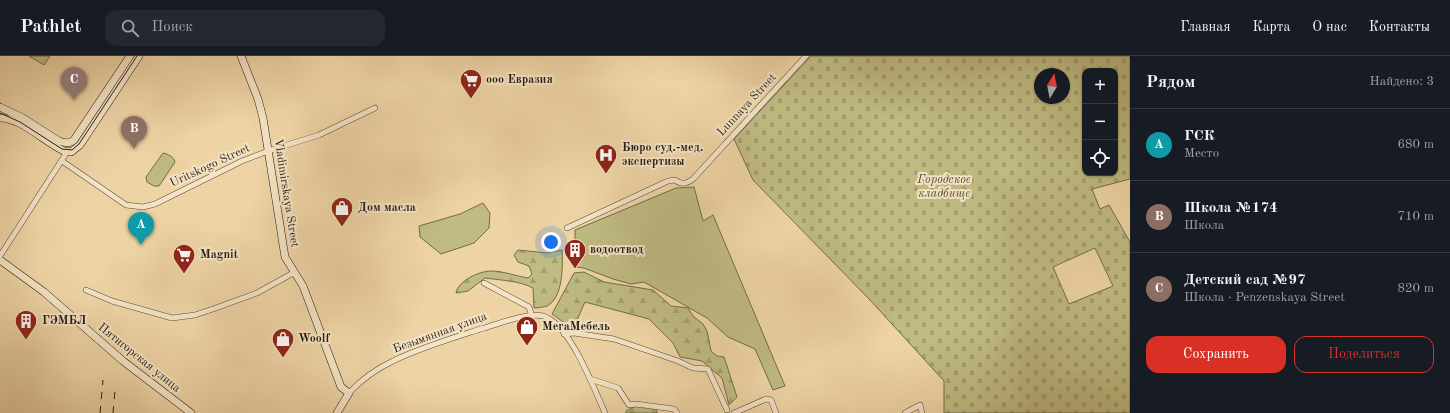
<!DOCTYPE html>
<html lang="ru">
<head>
<meta charset="utf-8">
<style>
  :root { --surface:#171b24; --page:#242831; --text:#f1f3f6; --muted:#9ea1a6; --line:#363941; --accent:#d93025 }
  body { margin:0; font-family:"Old Standard TT",serif; background:var(--page); color:var(--text) }
  .controls { position:absolute; right:12px; top:12px; display:grid; overflow:hidden; border-radius:8px; box-shadow:0 1px 3px #0004 }
  .controls button { width:36px; height:36px; display:grid; place-items:center; padding:0; border:0; border-bottom:1px solid var(--line); background:var(--surface); color:var(--text); font:20px sans-serif }
  .compass { position:absolute; left:1034px; top:12px; width:36px; height:36px; border-radius:50%; background:var(--surface); box-shadow:0 1px 3px #0004; rotate:10deg }
  .you { position:absolute; left:551px; top:186px; width:14px; height:14px; margin:-10px; border:3px solid #fff; border-radius:50%; background:#1a73e8; box-shadow:0 0 0 6px #1a73e833 }
  .badge { display:grid; place-items:center; width:26px; height:26px; border-radius:50%; background:var(--accent); color:#fff; font-size:13px; font-weight:700 }
  .pin { position:absolute; translate:-50% -33px; filter:drop-shadow(0 1px 2px #0008) }
  .pin::after { content:''; position:absolute; top:21px; width:14px; height:12px; background:inherit; clip-path:polygon(0 0,100% 0,50% 100%) }
  .list { margin:0; padding:0; list-style:none }
  h2 { display:flex; justify-content:space-between; align-items:center; height:52px; margin:0; padding:0 16px; font-size:17px }
  h2 small { font-size:13px; font-weight:400; color:var(--muted) }
  .list li { display:grid; grid-template-columns:26px 1fr auto; gap:12px; align-items:center; box-sizing:border-box; height:72px; padding:0 16px; border-top:1px solid var(--line) }
  .list b { display:block; font-size:15px; white-space:nowrap }
  .list p { margin:0; font-size:13px; white-space:nowrap; color:var(--muted) }
  .list em { font-size:13px; font-style:normal; color:var(--muted) }
  .actions { display:flex; gap:8px; padding:12px 16px }
  .actions a { flex:1; padding:9px 0; border:1px solid var(--accent); border-radius:12px; text-align:center; font-size:14px; color:var(--accent) }
  .actions .main { background:var(--accent); color:#fff }
  .icon { flex:none; width:22px; height:22px; fill:none; stroke:currentColor; stroke-width:2; stroke-linecap:round; stroke-linejoin:round }
  .map { position:relative; flex:none; width:1130px; height:357px; overflow:hidden }
  header { display:flex; align-items:center; gap:24px; box-sizing:border-box; height:56px; padding:0 20px; background:var(--surface); border-bottom:1px solid var(--line) }
  header strong { font-size:19px }
  nav { display:flex; gap:22px; margin-inline-start:auto; font-size:14px }
  .search { width:280px; height:36px; background:var(--page); display:flex; align-items:center; gap:10px; box-sizing:border-box; padding:0 14px; border-radius:12px; color:var(--muted); font-size:15px }
  main { display:flex }
  aside { flex:1; background:var(--surface) }
  .map>svg:first-child { display:block }
</style>
</head>
<body>
<header>
<strong>Pathlet</strong>
<div class="search"><svg class="icon" aria-label="search" viewBox="0 0 24 24"><circle cx="10" cy="10" r="6"/><path d="M15 15l6 6"/></svg>Поиск</div>
<nav><a>Главная</a><a>Карта</a><a>О нас</a><a>Контакты</a></nav>
</header>
<main>
<div class="map">
<svg width="1130" height="357" viewBox="0 0 1130 357">
  <defs>
    <pattern id="forest-firs" width="22" height="20" patternUnits="userSpaceOnUse"><rect width="22" height="20" fill="#bfbb82"/><path d="M5 1l3.5 6h-7zM16 11l3.5 6h-7z" fill="#a4a06f"/></pattern>
    <pattern id="cemetery-stones" width="16" height="16" patternUnits="userSpaceOnUse"><rect width="16" height="16" fill="#bfbb82"/><path d="M2 7V4a2 2 0 0 1 4 0v3zM10 15v-3a2 2 0 0 1 4 0v3z" fill="#a4a06f"/></pattern>
  </defs>
  <rect width="100%" height="100%" fill="#eed4a5"/>
  <filter id="stains"><feTurbulence type="fractalNoise" baseFrequency=".005" numOctaves="4"/><feColorMatrix values="0 0 0 0 .2 0 0 0 0 .09 0 0 0 0 .02 0 0 0 .5 -.17"/></filter>
  <radialGradient id="worn" r=".72"><stop offset=".6" stop-color="#630" stop-opacity="0"/><stop offset="1" stop-color="#630" stop-opacity=".3"/></radialGradient>
  <!-- green -->
  <g fill="#bfbb82" stroke="#726c4a">
    <polygon points="29,0 50,0 44,9"/>
    <path d="M 163,97 C 168,98 174,101 175,106 L 159,130 L 154,130 L 147,126 L 146,121 Z"/>
    <polygon points="694,131 703,165 713,159 785,330 773,334 755,293 728,281 707,262 644,226 631,228 613,223 584,212 575,211 575,174 676,132"/>
    <polygon points="483,147 490,157 489,172 474,187 441,198 420,181 419,170 460,158"/>
  </g>
  <!-- forest -->
  <g fill="url(#forest-firs)" stroke="#726c4a">
    <path d="M 518,194 L 547,197 L 562,194 C 563,210 563,242 547,250 C 543,251 538,252 534,252 L 533,232 C 521,225 499,224 485,222 L 468,235 L 456,237 C 458,225 479,215 491,215 C 503,215 516,220 528,222 L 532,218 L 529,210 L 518,206 L 514,199 Z"/>
    <polygon points="584,216 604,226 653,234 671,250 688,252 693,260 703,268 707,275 711,295 717,300 724,301 737,341 729,349 722,322 702,305 680,301 673,287 649,263 585,246 573,273 552,258 574,217"/>
    <polygon points="637,349 657,352 657,357 626,357 626,355"/>
  </g>
  <!-- cemetery -->
  <path fill="url(#cemetery-stones)" stroke="#726c4a" fill-rule="evenodd" d="M 811,0 L 1130,0 L 1130,123 L 1092,133 L 1100,153 L 1109,149 L 1130,186 L 1130,357 L 944,357 L 944,325 L 870,244 L 753,124 L 734,83 ZM 1085,15 L 1115,15 L 1115,117 L 1085,117 ZM 1040,18 L 1064,18 L 1064,42 L 1040,42 ZM 1095,192 L 1113,230 L 1069,248 L 1053,211 Z"/>
  <g fill="none" stroke-linecap="round" stroke-linejoin="round">
    <!-- minor casing -->
    <g stroke="#564b38" stroke-width="6">
      <g id="minor">
        <polyline points="62,105 126,149 143,151 155,148 242,105 268,95 319,79 375,52"/>
        <path d="M 567,172 L 668,125 L 675,124 C 682,129 686,128 693,123 L 806,0"/>
        <polyline points="0,200 67,96"/>
        <polyline points="484,227 529,251 532,260"/>
        <polyline points="86,234 112,245 172,262 195,259 213,253 257,237 295,216"/>
        <polyline points="564,278 574,277 614,283 678,305 693,312 708,313 727,354"/>
        <polyline points="590,323 618,332 629,349 636,348 674,353 677,357"/>
        <path d="M 349,337 C 361,324 376,313 393,305 C 422,291 453,282 484,272 C 498,268 528,256 543,260 C 545,260 548,262 551,264 C 573,278 594,332 605,357"/>
        <polyline points="734,357 766,343 771,344 776,357"/>
        <polyline points="905,357 920,349 922,357"/>
      </g>
    </g>
    <!-- secondary casing -->
    <g stroke="#241d13" stroke-width="8">
      <g id="secondary">
        <polyline points="241,0 258,43 263,62 285,201 303,230 341,331 349,337 337,357"/>
        <path d="M 0,51 L 23,62 L 59,85 C 65,87 69,88 74,84 L 130,0"/>
        <path d="M 0,62 C 22,62 44,86 64,95 L 71,96 L 80,89 L 139,0"/>
        <polyline points="0,204 44,236 123,305 191,357"/>
      </g>
    </g>
    <!-- minor -->
    <use href="#minor" stroke="#f4e3c4" stroke-width="5"/>
    <!-- secondary -->
    <use href="#secondary" stroke="#f4e3c4" stroke-width="7"/>
    <!-- tram -->
    <polyline stroke="#241d13" stroke-width="1" points="0,57 20,66 62,93 72,94 79,88 137,0"/>
    <!-- rail -->
    <g stroke="#241d13" stroke-width="1" stroke-dasharray="7 7" stroke-linecap="butt">
      <polyline points="100,357 103,324"/>
      <polyline points="113,357 115,334"/>
    </g>
  </g>
  <!-- icons -->
  <defs>
    <g id="supermarket-pin" transform="scale(1.15)"><path d="M0 17L-7.5 6A9.5 9.5 0 1 1 7.5 6Z" fill="#8f2418" stroke="#f4e3c4"/><path d="M-6-5.5h2.5l.6 2H6L4.5 2H-2.5L-4.4-4H-6ZM-1.5 3.2a1.3 1.3 0 1 0 .1 0ZM3 3.2a1.3 1.3 0 1 0 .1 0Z" fill="#fff"/></g>
    <g id="hospital-pin" transform="scale(1.15)"><path d="M0 17L-7.5 6A9.5 9.5 0 1 1 7.5 6Z" fill="#8f2418" stroke="#f4e3c4"/><path d="M-5-5h3v3.5h4V-5h3V5h-3V1.5h-4V5h-3Z" fill="#fff"/></g>
    <g id="shop-pin" transform="scale(1.15)"><path d="M0 17L-7.5 6A9.5 9.5 0 1 1 7.5 6Z" fill="#8f2418" stroke="#f4e3c4"/><path d="M-5-2.5h2.3a2.7 3.5 0 0 1 5.4 0H5L5.5 6h-11ZM-1.5-2.5h3a1.5 2.3 0 0 0-3 0Z" fill="#fff"/></g>
    <g id="building-pin" transform="scale(1.15)"><path d="M0 17L-7.5 6A9.5 9.5 0 1 1 7.5 6Z" fill="#8f2418" stroke="#f4e3c4"/><path d="M-4-6H4V6H1V3H-1V6H-4ZM-2.5-4.3h1.7v1.8h-1.7ZM.8-4.3h1.7v1.8H.8ZM-2.5-1h1.7V.8h-1.7ZM.8-1h1.7V.8H.8Z" fill="#fff"/></g>
  </defs>
  <g fill-rule="evenodd">
    <use href="#supermarket-pin" x="471" y="24"/>
    <use href="#hospital-pin" x="606" y="99"/>
    <use href="#shop-pin" x="342" y="152"/>
    <use href="#building-pin" x="575" y="194"/>
    <use href="#supermarket-pin" x="184" y="199"/>
    <use href="#building-pin" x="26" y="265"/>
    <use href="#shop-pin" x="527" y="271"/>
    <use href="#shop-pin" x="283" y="283"/>
  </g>
  <g text-anchor="middle" dominant-baseline="central" stroke-width="4" stroke-linejoin="round" paint-order="stroke">
    <!-- poi labels -->
    <g font-size="12" font-weight="bold" fill="#241d13" stroke="#f4e3c4" text-anchor="start">
      <text x="486" y="24">ооо Евразия</text>
      <text x="622" y="92">Бюро суд.-мед.<tspan x="622" dy="14">экспертизы</tspan></text>
      <text x="358" y="152">Дом масла</text>
      <text x="590" y="194">водоотвод</text>
      <text x="200" y="199">Magnit</text>
      <text x="42" y="265">ГЭМБЛ</text>
      <text x="542" y="271">МегаМебель</text>
      <text x="298" y="283">Woolf</text>
    </g>
    <!-- street labels -->
    <g font-size="12" fill="#241d13" stroke="#f4e3c4">
      <text transform="translate(747 49) rotate(-47)">Lunnaya Street</text>
      <text transform="translate(210 110) rotate(-25)">Uritskogo Street</text>
      <text transform="translate(286 137) rotate(81)">Vladimirskaya Street</text>
      <text transform="translate(440 277) rotate(-20)">Безымянная улица</text>
      <text transform="translate(139 302) rotate(39)">Пятигорская улица</text>
    </g>
    <!-- park labels -->
    <g font-size="12" font-style="italic" fill="#524c34" stroke="#f4e3c4">
      <text x="944" y="124">Городское<tspan x="944" dy="14">кладбище</tspan></text>
    </g>
  </g>
  <rect width="100%" height="100%" filter="url(#stains)"/>
  <rect width="100%" height="100%" fill="url(#worn)"/>
</svg>
<div class="controls">
<button>+</button>
<button>−</button>
<button><svg class="icon" aria-label="locate" viewBox="0 0 24 24"><circle cx="12" cy="12" r="6"/><path d="M12 2v4M12 18v4M2 12h4M18 12h4"/></svg></button>
</div>
<svg class="compass" viewBox="-18 -18 36 36"><path d="M0-13l5 13h-10z" fill="#e53935"/><path d="M0 13l5-13h-10z" fill="#9ea1a6"/></svg>
<div class="you"></div>
<div class="pin badge" style="left:141px;top:189px;background:#0f9aa8">A</div>
<div class="pin badge" style="left:134px;top:93px;background:#8d6e63">B</div>
<div class="pin badge" style="left:74px;top:44px;background:#8d6e63">C</div>
</div>
<aside>
<h2>Рядом<small>Найдено: 3</small></h2>
<ul class="list">
<li><span class="badge" style="background:#0f9aa8">A</span><div><b>ГСК</b><p>Место</p></div><em>680 m</em></li>
<li><span class="badge" style="background:#8d6e63">B</span><div><b>Школа №174</b><p>Школа</p></div><em>710 m</em></li>
<li><span class="badge" style="background:#8d6e63">C</span><div><b>Детский сад №97</b><p>Школа · Penzenskaya Street</p></div><em>820 m</em></li>
</ul>
<div class="actions"><a class="main">Сохранить</a><a>Поделиться</a></div>
</aside>
</main>
</body>
</html>
